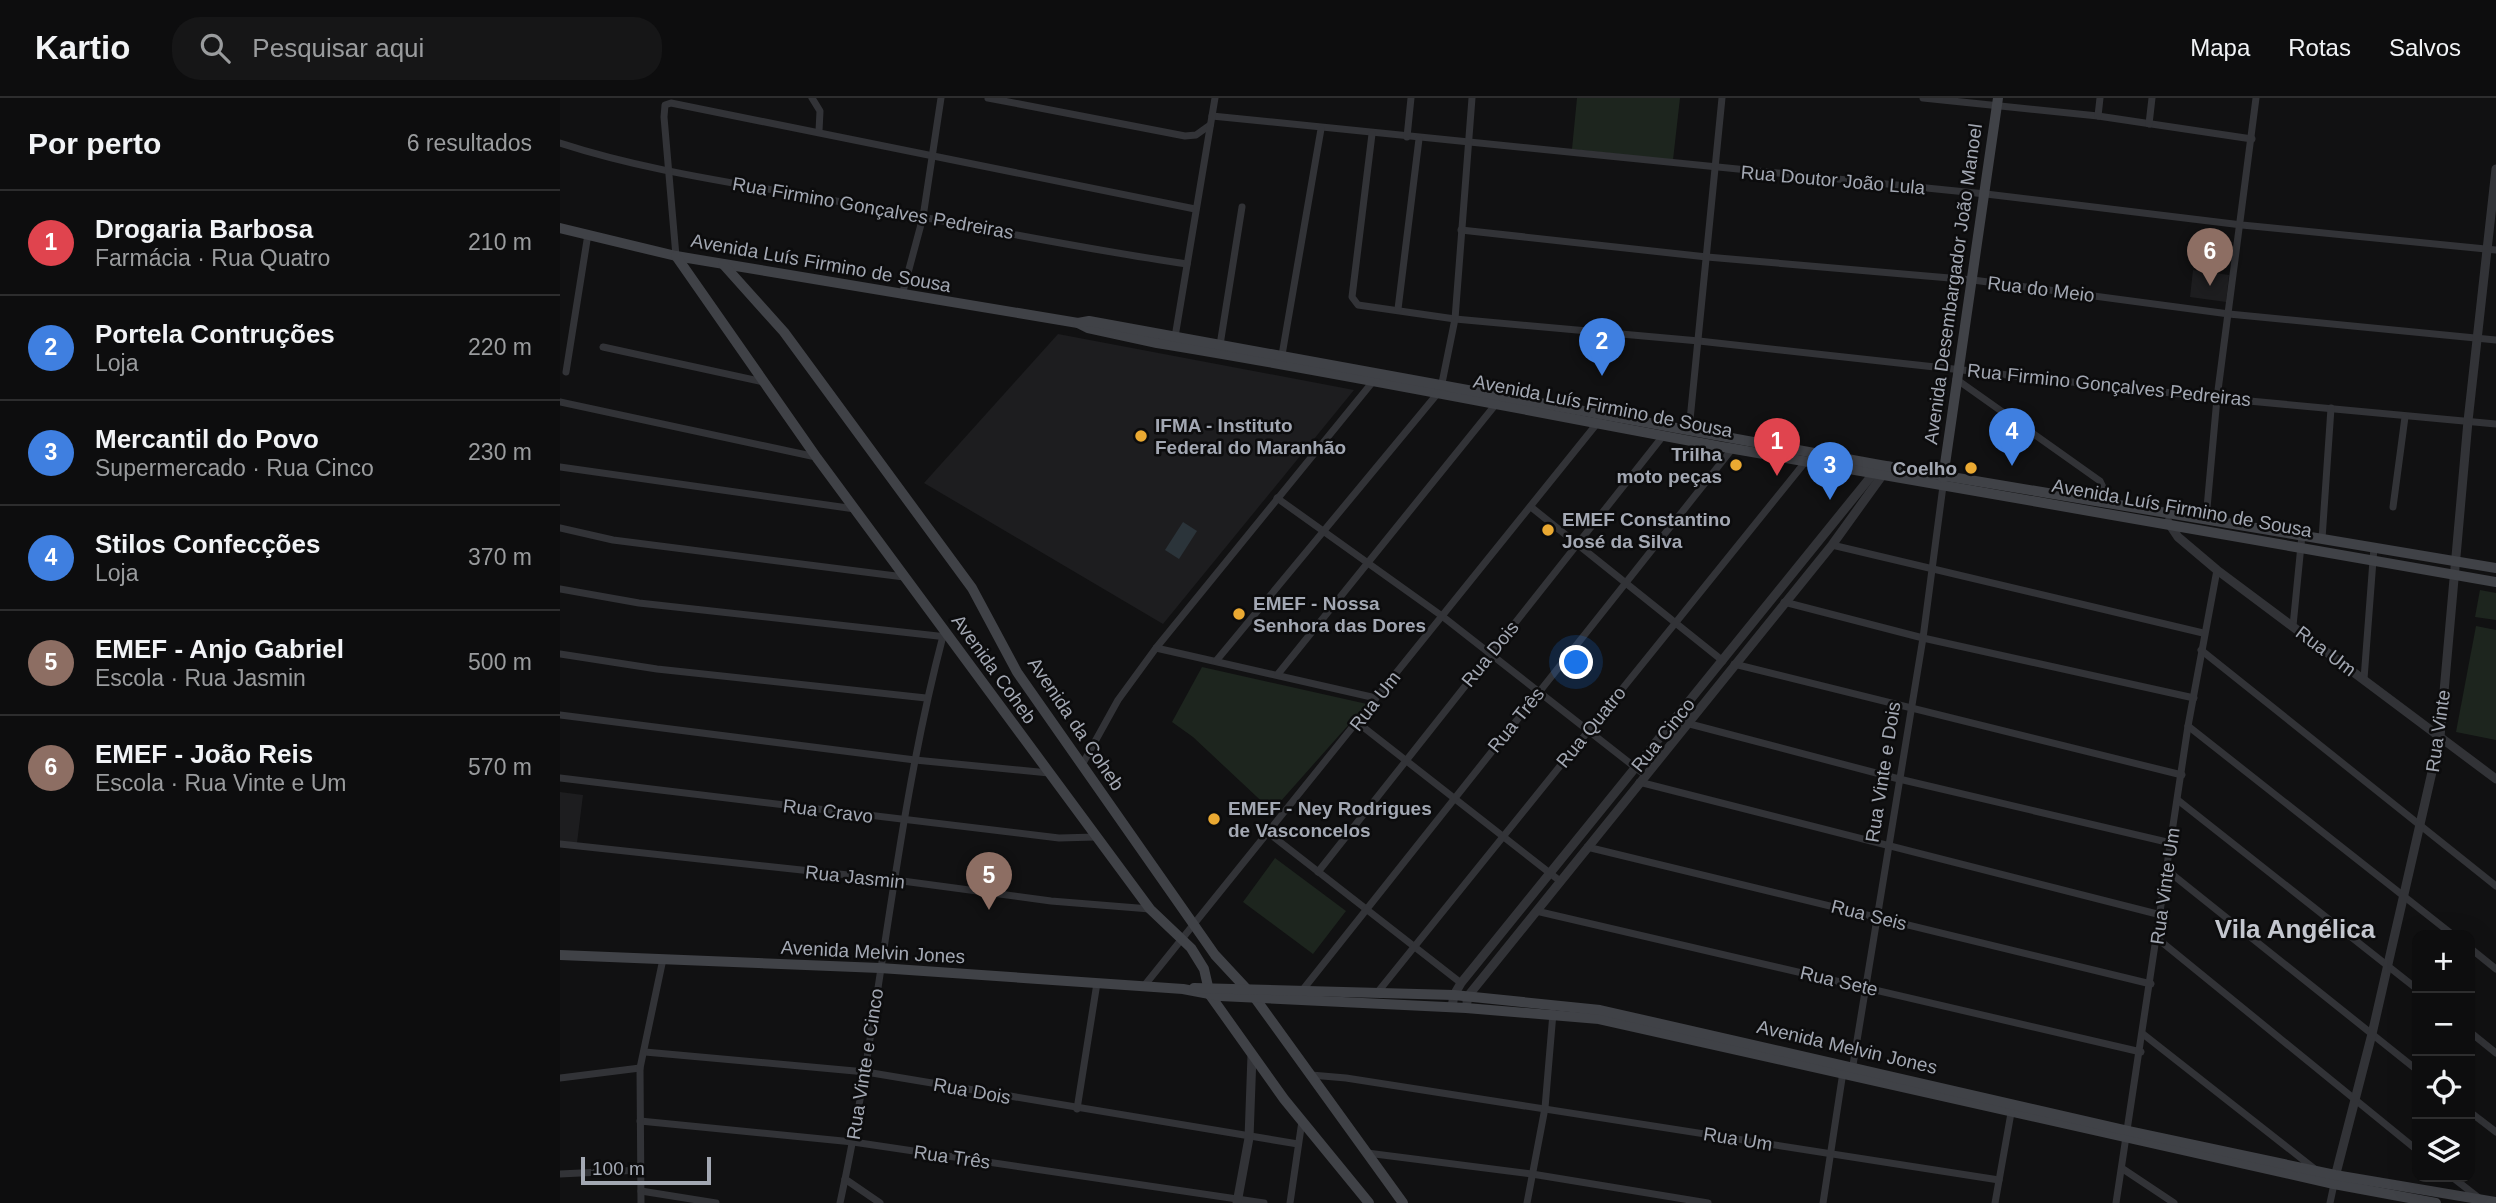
<!DOCTYPE html>
<html lang="pt">
<head>
<meta charset="utf-8">
<style>
  :root { --surface:#0d0d0e; --page:#161617; --text:#f1f3f6; --muted:#9a9c9e; --line:#2d2d2e; --accent:#db2777 }
  body { margin:0; font-family:Arial,sans-serif; background:var(--page); color:var(--text) }
  .controls { position:absolute; right:21px; bottom:21px; display:grid; overflow:hidden; border-radius:14px; box-shadow:0 7px 28px #0002 }
  .controls button { width:63px; height:63px; display:grid; place-items:center; padding:0; border:0; border-bottom:2px solid var(--line); background:var(--surface); color:var(--text); font:35px sans-serif }
  .scale { position:absolute; left:21px; bottom:18px; width:130px; box-sizing:border-box; padding-left:7px; border:4px solid #a3a8b3; border-top:0; font-size:19px; line-height:24px; white-space:nowrap; color:#a3a8b3; -webkit-text-stroke:5px #0c0c0d; paint-order:stroke }
  .you { position:absolute; left:1017px; top:565px; width:24px; height:24px; margin:-18px; border:5px solid #fff; border-radius:50%; background:#1a73e8; box-shadow:0 0 0 10px #1a73e833 }
  .badge { display:grid; place-items:center; width:46px; height:46px; border-radius:50%; background:var(--accent); color:#fff; font-size:23px; font-weight:700 }
  .pin { position:absolute; translate:-50% -58px; filter:drop-shadow(0 2px 4px #0008) }
  .pin::after { content:''; position:absolute; top:37px; width:24px; height:21px; background:inherit; clip-path:polygon(0 0,100% 0,50% 100%) }
  .list { margin:0; padding:0; list-style:none }
  h2 { display:flex; justify-content:space-between; align-items:center; height:91px; margin:0; padding:0 28px; font-size:30px }
  h2 small { font-size:23px; font-weight:400; color:var(--muted) }
  .list li { display:grid; grid-template-columns:46px 1fr auto; gap:21px; align-items:center; box-sizing:border-box; height:105px; padding:0 28px; border-top:2px solid var(--line) }
  .list b { display:block; font-size:26px; white-space:nowrap }
  .list p { margin:0; font-size:23px; white-space:nowrap; color:var(--muted) }
  .list em { font-size:23px; font-style:normal; color:var(--muted) }
  .icon { flex:none; width:38px; height:38px; fill:none; stroke:currentColor; stroke-width:2; stroke-linecap:round; stroke-linejoin:round }
  .map { position:relative; flex:none; width:1936px; height:1105px; overflow:hidden }
  header { display:flex; align-items:center; gap:42px; box-sizing:border-box; height:98px; padding:0 35px; background:var(--surface); border-bottom:2px solid var(--line) }
  header strong { font-size:33px }
  nav { display:flex; gap:38px; margin-inline-start:auto; font-size:24px }
  .search { width:490px; height:63px; background:var(--page); display:flex; align-items:center; gap:18px; box-sizing:border-box; padding:0 24px; border-radius:28px; color:var(--muted); font-size:26px }
  main { display:flex }
  aside { flex:1; background:var(--surface) }
  .map>svg:first-child { display:block }
</style>
</head>
<body>
<header>
<strong>Kartio</strong>
<div class="search"><svg class="icon" aria-label="search" viewBox="0 0 24 24"><circle cx="10" cy="10" r="6"/><path d="M15 15l6 6"/></svg>Pesquisar aqui</div>
<nav><a>Mapa</a><a>Rotas</a><a>Salvos</a></nav>
</header>
<main>
<aside>
<h2>Por perto<small>6 resultados</small></h2>
<ul class="list">
<li><span class="badge" style="background:#e0444e">1</span><div><b>Drogaria Barbosa</b><p>Farmácia · Rua Quatro</p></div><em>210 m</em></li>
<li><span class="badge" style="background:#3f7fe0">2</span><div><b>Portela Contruções</b><p>Loja</p></div><em>220 m</em></li>
<li><span class="badge" style="background:#3f7fe0">3</span><div><b>Mercantil do Povo</b><p>Supermercado · Rua Cinco</p></div><em>230 m</em></li>
<li><span class="badge" style="background:#3f7fe0">4</span><div><b>Stilos Confecções</b><p>Loja</p></div><em>370 m</em></li>
<li><span class="badge" style="background:#8d6e63">5</span><div><b>EMEF - Anjo Gabriel</b><p>Escola · Rua Jasmin</p></div><em>500 m</em></li>
<li><span class="badge" style="background:#8d6e63">6</span><div><b>EMEF - João Reis</b><p>Escola · Rua Vinte e Um</p></div><em>570 m</em></li>
</ul>
</aside>
<div class="map">
<svg width="1936" height="1105" viewBox="0 0 1936 1105">
  <rect width="100%" height="100%" fill="#111112"/>
  <!-- built -->
  <g fill="#1d1d1f">
    <polygon points="1633,172 1669,177 1666,204 1630,199"/>
    <polygon points="498,236 794,292 603,526 364,385"/>
    <polygon points="0,694 23,697 17,745 0,743"/>
  </g>
  <!-- green -->
  <g fill="#1d251e">
    <polygon points="1017,0 1120,0 1113,62 1012,51"/>
    <polygon points="1920,492 1936,495 1936,522 1915,519"/>
    <polygon points="1916,528 1936,532 1936,642 1896,634"/>
    <polygon points="642,569 807,606 712,713 633,639 612,624"/>
    <polygon points="715,760 786,813 753,856 683,804"/>
  </g>
  <!-- water -->
  <polygon fill="#2b343a" points="623,424 637,433 619,461 605,452"/>
  <g fill="none" stroke-linecap="round" stroke-linejoin="round">
    <!-- minor -->
    <g stroke="#323337" stroke-width="7">
      <polyline points="252,0 260,13 259,33"/>
      <polyline points="428,0 625,38 636,37 650,27"/>
      <polyline points="1363,0 1538,18 1692,41"/>
      <polyline points="652,18 1426,96 1682,127 1936,152"/>
      <polyline points="1538,18 1540,0"/>
      <polyline points="1589,26 1592,0"/>
      <polyline points="812,36 792,199 798,207 895,221 1139,243 1657,300 1936,326"/>
      <polyline points="847,39 851,0"/>
      <path d="M 0,45 C 89,74 184,86 276,103 C 393,124 509,149 627,166"/>
      <polyline points="901,132 1147,159 1413,182 1669,216 1936,242"/>
      <polyline points="116,158 104,19 105,7 111,5 635,111"/>
      <polyline points="342,197 363,119 381,0"/>
      <polyline points="838,211 859,41"/>
      <polyline points="615,239 655,0"/>
      <polyline points="660,247 682,109"/>
      <polyline points="43,249 204,284"/>
      <polyline points="722,257 761,31"/>
      <polyline points="6,274 28,136"/>
      <polyline points="1396,281 1540,383 1551,406"/>
      <polyline points="882,285 895,221 912,0"/>
      <polyline points="0,304 256,359"/>
      <polyline points="1129,332 1162,0"/>
      <polyline points="0,369 295,411"/>
      <polyline points="717,400 882,518 1085,677"/>
      <polyline points="971,409 1163,563"/>
      <polyline points="1833,409 1845,319"/>
      <polyline points="1646,421 1657,300 1696,0"/>
      <polyline points="0,430 53,442 344,479"/>
      <polyline points="1762,441 1771,310"/>
      <polyline points="1272,447 1643,535"/>
      <polyline points="0,491 79,505 387,539"/>
      <polyline points="1224,504 1363,540 1634,600"/>
      <polyline points="1733,528 1742,437"/>
      <polyline points="596,550 816,600"/>
      <polyline points="1641,552 1936,788"/>
      <polyline points="0,556 97,571 366,600"/>
      <polyline points="656,563 878,295"/>
      <polyline points="1174,566 1622,677"/>
      <polyline points="718,576 936,306"/>
      <polyline points="1804,581 1814,449"/>
      <polyline points="0,617 355,662 489,675"/>
      <polyline points="798,625 1000,783"/>
      <polyline points="1126,625 1339,681 1611,745"/>
      <polyline points="1628,628 1893,837"/>
      <polyline points="522,667 558,602 596,550 815,281"/>
      <polyline points="0,680 499,740 536,739"/>
      <polyline points="1079,684 1601,817"/>
      <polyline points="1619,703 1857,891"/>
      <polyline points="706,733 901,885"/>
      <polyline points="0,746 335,782 491,803 590,811"/>
      <polyline points="1027,749 1591,886"/>
      <polyline points="1608,773 1857,972"/>
      <polyline points="758,774 1103,338"/>
      <polyline points="976,813 1581,954"/>
      <polyline points="1598,841 1857,1052"/>
      <polyline points="1910,850 1936,871"/>
      <polyline points="584,888 1039,323"/>
      <polyline points="741,894 1172,351"/>
      <polyline points="817,895 1246,363"/>
      <polyline points="1910,934 1936,955"/>
      <polyline points="1583,936 1756,1072"/>
      <polyline points="85,954 306,974 738,1046"/>
      <polyline points="1292,973 1363,540 1383,388"/>
      <polyline points="751,977 786,980 1439,1082"/>
      <polyline points="0,980 80,970"/>
      <polyline points="517,1011 537,885"/>
      <polyline points="1910,1014 1936,1034"/>
      <polyline points="80,1023 293,1044 704,1105"/>
      <polyline points="807,1055 972,1076 1148,1105"/>
      <polyline points="1563,1071 1614,1105"/>
      <polyline points="0,1076 81,1072"/>
      <polyline points="1892,1079 1919,1100"/>
      <polyline points="285,1081 320,1105"/>
      <polyline points="81,1093 156,1105"/>
      <polyline points="81,1105 80,970 103,861"/>
      <path d="M 280,1105 C 321,917 334,724 383,538"/>
      <polyline points="730,1105 742,1023"/>
      <polyline points="967,1105 985,1010 993,915"/>
      <polyline points="1263,1105 1283,974"/>
      <polyline points="1435,1105 1451,1015"/>
      <polyline points="1556,1105 1628,628 1657,472"/>
      <polyline points="1770,1105 1774,1086"/>
    </g>
    <!-- tertiary -->
    <g stroke="#323337" stroke-width="9">
      <polyline points="1608,424 1618,439 1657,472 1936,681"/>
      <polyline points="907,904 908,898 1272,447 1329,368"/>
      <polyline points="892,909 894,897 901,885 1317,371"/>
      <polyline points="1774,1083 1812,936 1880,639 1908,323 1936,71"/>
      <polyline points="677,1105 689,1040 692,957"/>
    </g>
    <!-- secondary -->
    <g stroke="#404247" stroke-width="10">
      <path d="M 0,130 L 116,158 L 518,225 L 528,230 L 597,245 C 788,276 978,315 1169,350 C 1424,397 1681,437 1936,484"/>
      <polyline points="116,158 257,360 590,811 631,850 644,871 650,897 724,1001 809,1105"/>
      <polyline points="163,166 224,234 412,490 457,574 655,857 695,900 843,1105"/>
      <polyline points="518,225 529,223 1320,367 1936,470"/>
      <polyline points="1383,380 1438,0"/>
      <polyline points="0,857 320,870 623,891 660,898 906,910 1039,921 1774,1086 1876,1105"/>
      <polyline points="634,890 894,897 1040,912 1569,1033 1775,1077 1936,1104"/>
    </g>
  </g>
  <!-- markers -->
  <g fill="#eaa932" stroke="#0c0c0d" stroke-width="2.5">
    <circle cx="581" cy="338" r="7"/>
    <circle cx="1176" cy="367" r="7"/>
    <circle cx="1411" cy="370" r="7"/>
    <circle cx="988" cy="432" r="7"/>
    <circle cx="679" cy="516" r="7"/>
    <circle cx="654" cy="721" r="7"/>
  </g>
  <g text-anchor="middle" dominant-baseline="central" stroke-width="5" stroke-linejoin="round" paint-order="stroke">
    <!-- street labels -->
    <g font-size="19" fill="#a3a8b3" stroke="#0c0c0d">
      <text transform="translate(1273 82) rotate(5)">Rua Doutor João Lula</text>
      <text transform="translate(313 110) rotate(10)">Rua Firmino Gonçalves Pedreiras</text>
      <text transform="translate(261 165) rotate(10)">Avenida Luís Firmino de Sousa</text>
      <text transform="translate(1393 186) rotate(-82)">Avenida Desembargador João Manoel</text>
      <text transform="translate(1481 191) rotate(7)">Rua do Meio</text>
      <text transform="translate(1549 287) rotate(6)">Rua Firmino Gonçalves Pedreiras</text>
      <text transform="translate(1043 308) rotate(11)">Avenida Luís Firmino de Sousa</text>
      <text transform="translate(1622 410) rotate(10)">Avenida Luís Firmino de Sousa</text>
      <text transform="translate(1766 553) rotate(37)">Rua Um</text>
      <text transform="translate(930 556) rotate(-51)">Rua Dois</text>
      <text transform="translate(434 571) rotate(54)">Avenida Coheb</text>
      <text transform="translate(815 603) rotate(-52)">Rua Um</text>
      <text transform="translate(956 622) rotate(-51)">Rua Três</text>
      <text transform="translate(516 626) rotate(56)">Avenida da Coheb</text>
      <text transform="translate(1031 629) rotate(-51)">Rua Quatro</text>
      <text transform="translate(1878 633) rotate(-82)">Rua Vinte</text>
      <text transform="translate(1103 637) rotate(-51)">Rua Cinco</text>
      <text transform="translate(1323 674) rotate(-81)">Rua Vinte e Dois</text>
      <text transform="translate(268 713) rotate(7)">Rua Cravo</text>
      <text transform="translate(295 779) rotate(6)">Rua Jasmin</text>
      <text transform="translate(1605 788) rotate(-82)">Rua Vinte Um</text>
      <text transform="translate(1309 817) rotate(14)">Rua Seis</text>
      <text transform="translate(313 854) rotate(3)">Avenida Melvin Jones</text>
      <text transform="translate(1279 883) rotate(13)">Rua Sete</text>
      <text transform="translate(1287 949) rotate(13)">Avenida Melvin Jones</text>
      <text transform="translate(305 966) rotate(-81)">Rua Vinte e Cinco</text>
      <text transform="translate(412 993) rotate(10)">Rua Dois</text>
      <text transform="translate(1178 1041) rotate(9)">Rua Um</text>
      <text transform="translate(392 1059) rotate(8)">Rua Três</text>
    </g>
    <!-- poi labels -->
    <g font-size="19" font-weight="bold" fill="#a3a8b3" stroke="#0c0c0d" text-anchor="start">
      <text x="595" y="327">IFMA - Instituto<tspan x="595" dy="22">Federal do Maranhão</tspan></text>
      <text x="1162" y="356" text-anchor="end">Trilha<tspan x="1162" dy="22">moto peças</tspan></text>
      <text x="1397" y="370" text-anchor="end">Coelho</text>
      <text x="1002" y="421">EMEF Constantino<tspan x="1002" dy="22">José da Silva</tspan></text>
      <text x="693" y="505">EMEF - Nossa<tspan x="693" dy="22">Senhora das Dores</tspan></text>
      <text x="668" y="710">EMEF - Ney Rodrigues<tspan x="668" dy="22">de Vasconcelos</tspan></text>
    </g>
    <!-- district labels -->
    <g font-size="26" font-weight="bold" fill="#c4c7cf" stroke="#0c0c0d">
      <text x="1735" y="831">Vila Angélica</text>
    </g>
  </g>
</svg>
<div class="controls">
<button>+</button>
<button>−</button>
<button><svg class="icon" aria-label="locate" viewBox="0 0 24 24"><circle cx="12" cy="12" r="6"/><path d="M12 2v4M12 18v4M2 12h4M18 12h4"/></svg></button>
<button><svg class="icon" aria-label="layers" viewBox="0 0 24 24"><path d="M12 4l9 5-9 5-9-5zM3 14l9 5 9-5"/></svg></button>
</div>
<div class="scale">100 m</div>
<div class="you"></div>
<div class="pin badge" style="left:1217px;top:378px;background:#e0444e">1</div>
<div class="pin badge" style="left:1042px;top:278px;background:#3f7fe0">2</div>
<div class="pin badge" style="left:1270px;top:402px;background:#3f7fe0">3</div>
<div class="pin badge" style="left:1452px;top:368px;background:#3f7fe0">4</div>
<div class="pin badge" style="left:429px;top:812px;background:#8d6e63">5</div>
<div class="pin badge" style="left:1650px;top:188px;background:#8d6e63">6</div>
</div>
</main>
</body>
</html>
